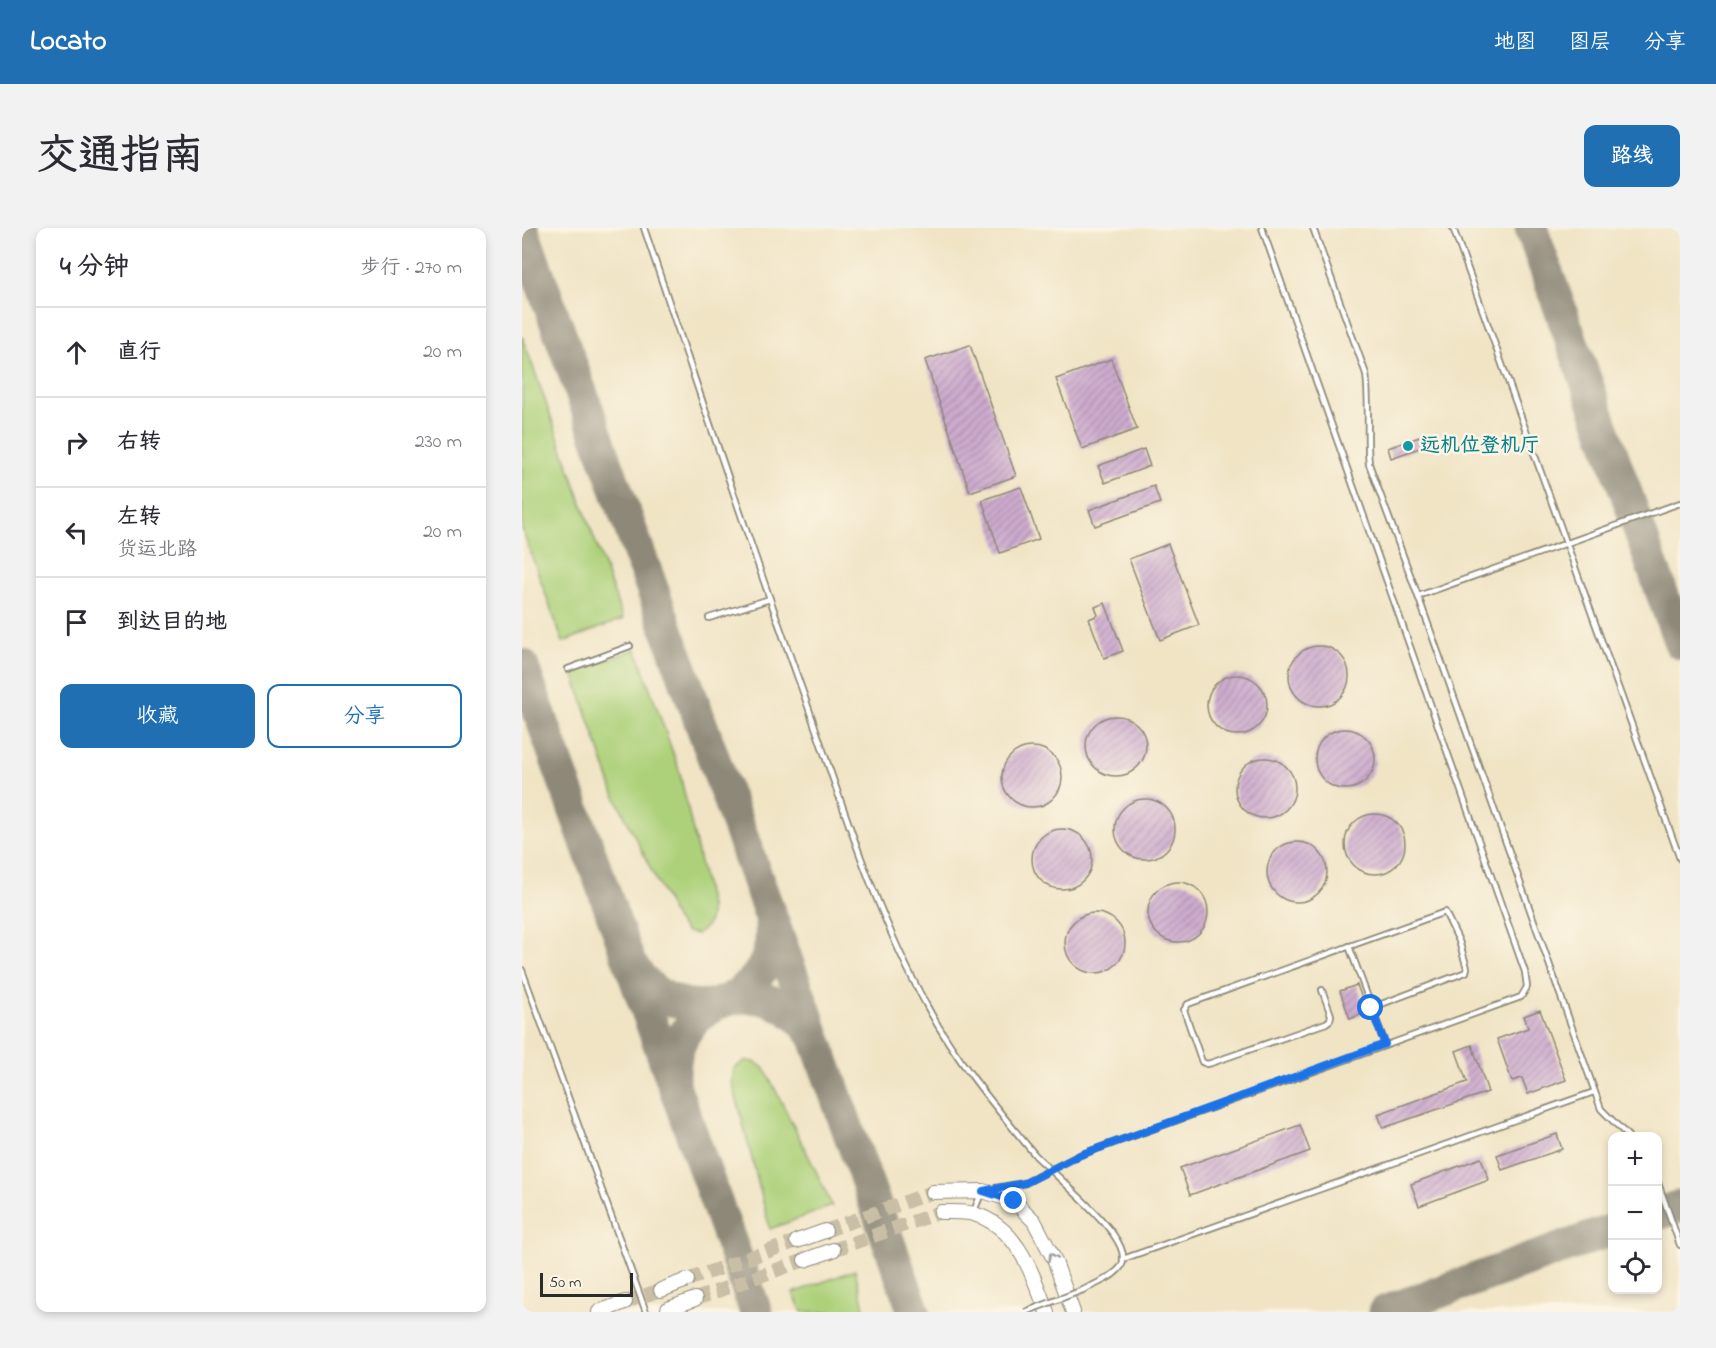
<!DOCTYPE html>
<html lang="zh">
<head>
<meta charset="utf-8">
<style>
  :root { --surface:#fff; --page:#f2f2f3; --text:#2b2b33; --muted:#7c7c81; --line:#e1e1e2; --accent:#1f6fb2 }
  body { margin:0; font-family:"Indie Flower","LXGW WenKai TC",sans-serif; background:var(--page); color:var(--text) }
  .controls { position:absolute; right:18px; bottom:18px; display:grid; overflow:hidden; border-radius:12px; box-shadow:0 3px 9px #0003 }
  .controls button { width:54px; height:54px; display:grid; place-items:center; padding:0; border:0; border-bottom:2px solid var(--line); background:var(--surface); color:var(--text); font:30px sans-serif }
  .scale { position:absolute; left:18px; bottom:15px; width:93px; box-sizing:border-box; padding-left:6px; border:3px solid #2b2b2b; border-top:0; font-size:16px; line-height:21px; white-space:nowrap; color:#2b2b2b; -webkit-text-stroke:4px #fcf5e5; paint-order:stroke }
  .stop { position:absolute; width:18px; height:18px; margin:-14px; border:4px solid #1a73e8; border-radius:50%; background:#fff }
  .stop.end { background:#1a73e8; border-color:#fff; box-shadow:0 2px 6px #0008 }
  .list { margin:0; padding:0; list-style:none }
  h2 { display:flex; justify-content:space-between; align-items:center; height:78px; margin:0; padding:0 24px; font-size:26px }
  h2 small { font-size:20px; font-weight:400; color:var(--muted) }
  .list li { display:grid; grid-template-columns:39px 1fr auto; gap:18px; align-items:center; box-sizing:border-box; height:90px; padding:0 24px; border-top:2px solid var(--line) }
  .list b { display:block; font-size:22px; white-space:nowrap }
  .list p { margin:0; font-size:20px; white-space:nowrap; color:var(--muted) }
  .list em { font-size:20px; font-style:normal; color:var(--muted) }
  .actions { display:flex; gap:12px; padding:18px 24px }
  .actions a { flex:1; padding:14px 0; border:2px solid var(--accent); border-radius:12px; text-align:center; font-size:21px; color:var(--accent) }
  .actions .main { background:var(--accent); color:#fff }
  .icon { flex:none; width:33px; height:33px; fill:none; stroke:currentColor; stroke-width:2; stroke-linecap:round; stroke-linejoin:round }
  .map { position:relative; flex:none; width:1158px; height:1084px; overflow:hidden; border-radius:12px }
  header { display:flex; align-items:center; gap:36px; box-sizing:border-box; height:84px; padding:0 30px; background:var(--accent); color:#fff }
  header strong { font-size:28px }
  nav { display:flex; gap:33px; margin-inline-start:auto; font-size:21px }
  .intro { display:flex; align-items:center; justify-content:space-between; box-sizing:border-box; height:144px; padding:0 36px }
  h1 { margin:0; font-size:42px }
  .button { padding:15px 27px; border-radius:12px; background:var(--accent); color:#fff; font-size:21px; font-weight:700 }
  main { display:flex; gap:36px; padding:0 36px }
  aside { flex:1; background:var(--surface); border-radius:12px; box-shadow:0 3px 9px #0003 }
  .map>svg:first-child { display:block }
</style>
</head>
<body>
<header>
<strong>Locato</strong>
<nav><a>地图</a><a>图层</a><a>分享</a></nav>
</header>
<div class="intro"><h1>交通指南</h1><a class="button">路线</a></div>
<main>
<aside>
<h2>4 分钟<small>步行 · 270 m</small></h2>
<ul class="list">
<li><svg class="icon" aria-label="ahead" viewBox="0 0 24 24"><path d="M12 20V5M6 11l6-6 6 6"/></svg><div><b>直行</b></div><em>20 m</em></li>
<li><svg class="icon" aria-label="right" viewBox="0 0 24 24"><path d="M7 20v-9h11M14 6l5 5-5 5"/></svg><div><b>右转</b></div><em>230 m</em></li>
<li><svg class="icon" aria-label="left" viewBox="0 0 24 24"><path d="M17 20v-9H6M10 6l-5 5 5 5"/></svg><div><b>左转</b><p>货运北路</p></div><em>20 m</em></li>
<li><svg class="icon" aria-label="arrive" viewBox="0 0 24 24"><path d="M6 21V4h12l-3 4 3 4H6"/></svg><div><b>到达目的地</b></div></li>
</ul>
<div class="actions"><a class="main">收藏</a><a>分享</a></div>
</aside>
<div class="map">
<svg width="1158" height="1084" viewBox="0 0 1158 1084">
  <defs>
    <pattern id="building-hatch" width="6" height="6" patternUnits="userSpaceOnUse" patternTransform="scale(1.5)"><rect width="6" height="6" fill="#cdaccf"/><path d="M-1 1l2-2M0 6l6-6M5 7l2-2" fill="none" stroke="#a78ca8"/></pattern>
  </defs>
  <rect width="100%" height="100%" fill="#fcf5e5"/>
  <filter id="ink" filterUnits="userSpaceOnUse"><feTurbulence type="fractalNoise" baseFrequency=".0167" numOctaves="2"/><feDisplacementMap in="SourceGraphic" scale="12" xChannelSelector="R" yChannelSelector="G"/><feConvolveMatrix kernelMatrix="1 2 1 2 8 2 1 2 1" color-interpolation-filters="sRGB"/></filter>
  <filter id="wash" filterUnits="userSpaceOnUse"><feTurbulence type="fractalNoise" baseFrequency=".008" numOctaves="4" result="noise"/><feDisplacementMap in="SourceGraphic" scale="24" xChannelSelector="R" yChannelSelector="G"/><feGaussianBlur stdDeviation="1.35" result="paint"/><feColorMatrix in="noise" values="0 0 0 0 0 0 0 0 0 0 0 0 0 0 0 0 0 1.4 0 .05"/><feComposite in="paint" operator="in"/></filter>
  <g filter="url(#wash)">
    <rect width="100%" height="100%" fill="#f0e4c5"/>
    <!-- green -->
    <g fill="#add17a" stroke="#6c7e52" stroke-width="1.5">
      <polygon points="0,108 101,391 41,414 0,301"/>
      <path d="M 114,421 L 157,542 L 188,678 C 189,692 187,698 175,706 L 164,704 L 154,692 L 92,566 L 51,445 Z"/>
      <polygon points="223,833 233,834 243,841 294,943 310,978 248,1001 210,853 212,841"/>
      <polygon points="333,1042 343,1084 280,1084 271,1065"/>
    </g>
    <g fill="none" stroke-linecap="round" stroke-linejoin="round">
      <!-- taxiway -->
      <g stroke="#8e8878" stroke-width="33">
        <polyline points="1009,0 1158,415"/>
        <polyline points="0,1 392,1084"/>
        <polyline points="0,437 234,1084"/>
        <path d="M 113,742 C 132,769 157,780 191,777"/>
        <path d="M 208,771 C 237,754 252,730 249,697"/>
        <path d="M 152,856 C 152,842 152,828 158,815 C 182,759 253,754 288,803"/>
        <polyline points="1136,986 1158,978"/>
        <polyline points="862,1084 1090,1002"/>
      </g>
    </g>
    <g id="blocks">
      <!-- building -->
      <g fill="url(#building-hatch)">
        <polygon points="448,117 494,248 448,264 403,132"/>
        <polygon points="589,131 615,201 560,221 534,151"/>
        <polygon points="903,207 906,217 869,230 866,220"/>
        <polygon points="622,221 628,238 583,255 576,238"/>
        <polygon points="632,258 638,275 573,298 567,282"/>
        <polygon points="499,259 517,311 478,325 460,272"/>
        <polygon points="646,316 677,397 638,412 607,331"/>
        <polygon points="583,375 601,423 582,430 567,391 576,387 573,379"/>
        <circle cx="797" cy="448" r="30"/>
        <circle cx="715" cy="477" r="30"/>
        <circle cx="594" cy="518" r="30"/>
        <circle cx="823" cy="531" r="30"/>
        <circle cx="510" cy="549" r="30"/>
        <circle cx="743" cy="560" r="30"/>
        <circle cx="623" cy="601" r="30"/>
        <circle cx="853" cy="616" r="30"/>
        <circle cx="540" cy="631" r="30"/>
        <circle cx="775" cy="644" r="30"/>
        <circle cx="656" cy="684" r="30"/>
        <circle cx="573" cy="715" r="30"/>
        <polygon points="835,757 845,784 828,791 818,763"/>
        <polygon points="1018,782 1044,852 1006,866 1000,850 990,853 975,811 1006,800 1002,788"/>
        <polygon points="950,817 966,864 861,900 856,886 945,854 934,823"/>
        <polygon points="778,897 788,923 668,967 658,940"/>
        <polygon points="1035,906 1040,921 980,942 975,927"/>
        <polygon points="959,930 967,952 897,978 889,956"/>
      </g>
    </g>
  </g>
  <g filter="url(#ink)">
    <use href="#blocks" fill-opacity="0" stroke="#8e8878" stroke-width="1.5"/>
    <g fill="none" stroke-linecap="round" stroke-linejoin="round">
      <!-- secondary-tunnel -->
      <g stroke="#c9bfa6" stroke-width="14" stroke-dasharray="14 7" stroke-linecap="butt">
        <polyline points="303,1003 411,964"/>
        <polyline points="311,1022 419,984"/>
        <polyline points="165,1052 275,1013"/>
        <polyline points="173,1071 283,1032"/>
        <polyline points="103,1074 139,1062"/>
      </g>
      <!-- lane casing -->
      <g stroke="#8e8878" stroke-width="8">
        <g id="lane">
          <path d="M 122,0 C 173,151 223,303 277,453 C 316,562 350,679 406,780 C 435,834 475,881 514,928"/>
          <path d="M 791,0 L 844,146 C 848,176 844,206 847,236 L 896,368 L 1079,881 L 1106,908"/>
          <polyline points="931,0 1158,631"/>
          <polyline points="896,368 1158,275"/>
          <polyline points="187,390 248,371"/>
          <polyline points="46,441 108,418"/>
          <polyline points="827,718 863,816"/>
          <polyline points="0,742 112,1051"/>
          <polyline points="800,762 809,787 808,792 804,795 689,835 685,836 680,834 662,782 666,776 923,684 937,713 945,740 944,744 849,780"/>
          <polyline points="1136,955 1158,1017"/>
          <path d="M 547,959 C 560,973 617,1020 597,1041 C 588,1051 573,1056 561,1062"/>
          <polyline points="468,961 503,955 558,927 999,769 1005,759 1003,744 740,0"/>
          <polyline points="452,983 459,966"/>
          <polyline points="601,1031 1072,864"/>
          <polyline points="1154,1084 1158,1083"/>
        </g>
      </g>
      <!-- secondary casing -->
      <g stroke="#8e8878" stroke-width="16">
        <g id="secondary">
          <polyline points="411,964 461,963 492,973 512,993 532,1031 551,1084"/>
          <path d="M 419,984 C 429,984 442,983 452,986 C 496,999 510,1045 525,1084"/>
          <polyline points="275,1013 303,1003"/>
          <polyline points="283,1032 311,1022"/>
          <polyline points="139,1062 165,1052"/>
          <polyline points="146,1081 173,1071"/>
          <polyline points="77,1084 103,1074"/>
        </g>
      </g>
      <!-- lane -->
      <use href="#lane" stroke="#fff" stroke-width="4.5"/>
      <!-- secondary -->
      <use href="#secondary" stroke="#fff" stroke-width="14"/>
      <!-- lane-bridge casing -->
      <g stroke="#8e8878" stroke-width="8" stroke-linecap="butt">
        <g id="lane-bridge">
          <polyline points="514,928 547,959"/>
          <polyline points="112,1051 124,1084"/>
          <polyline points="503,1084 561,1062"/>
        </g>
      </g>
      <!-- lane-bridge -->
      <use href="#lane-bridge" stroke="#fff" stroke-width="4.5"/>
    </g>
    <!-- one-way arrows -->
    <defs><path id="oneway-chevron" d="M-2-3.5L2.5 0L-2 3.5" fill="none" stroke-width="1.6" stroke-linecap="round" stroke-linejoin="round" transform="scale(1.5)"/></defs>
    <use stroke="#a0a0a0" href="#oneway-chevron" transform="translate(530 1029) rotate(-114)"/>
  </g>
  <g fill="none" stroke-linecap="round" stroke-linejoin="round" filter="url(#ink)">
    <!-- route -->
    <polyline stroke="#1a73e8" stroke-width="8" points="492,973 461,963 503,955 558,927 863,816 849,780"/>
  </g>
  <!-- markers -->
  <circle fill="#0f9aa8" stroke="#fcf5e5" stroke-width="2" cx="886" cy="218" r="6"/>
  <g text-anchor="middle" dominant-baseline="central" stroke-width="5" stroke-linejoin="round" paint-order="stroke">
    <!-- culture labels -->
    <g font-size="20" font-weight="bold" fill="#0d838f" stroke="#fcf5e5" text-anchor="start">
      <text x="898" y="218">远机位登机厅</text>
    </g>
  </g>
</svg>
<div class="controls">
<button>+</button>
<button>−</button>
<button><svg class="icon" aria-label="locate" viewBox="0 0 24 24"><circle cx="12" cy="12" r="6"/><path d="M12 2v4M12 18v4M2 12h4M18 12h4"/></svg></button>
</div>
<div class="scale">50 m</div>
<div class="stop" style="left:849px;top:780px"></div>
<div class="stop end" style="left:492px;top:973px"></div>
</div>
</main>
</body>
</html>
